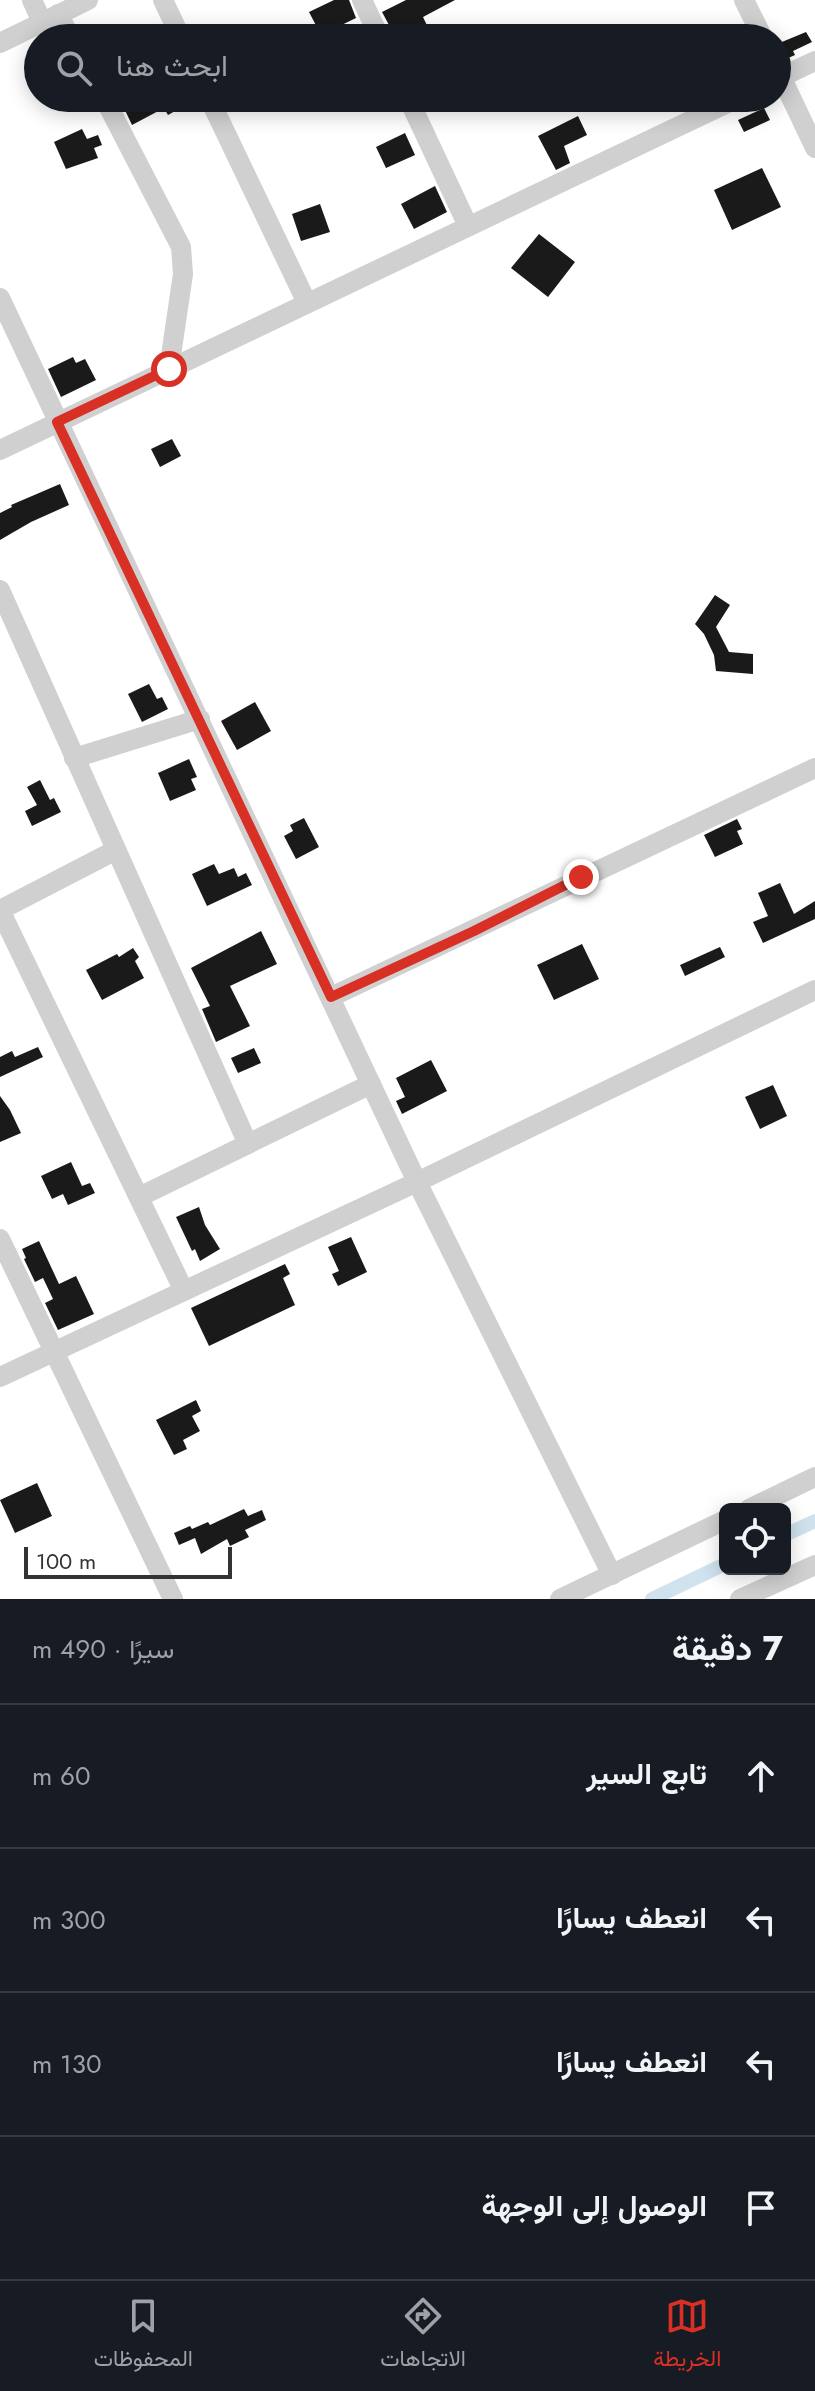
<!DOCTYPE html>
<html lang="ar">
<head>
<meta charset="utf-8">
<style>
  :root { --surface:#171b24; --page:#242831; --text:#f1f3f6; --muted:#9ea1a6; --line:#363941; --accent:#d93025 }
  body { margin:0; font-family:Jost,Vazirmatn,sans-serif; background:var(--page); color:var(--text); direction:rtl }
  .controls { position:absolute; right:24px; bottom:24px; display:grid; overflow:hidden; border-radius:12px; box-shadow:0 4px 20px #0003 }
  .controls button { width:72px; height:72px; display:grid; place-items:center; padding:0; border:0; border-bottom:2px solid var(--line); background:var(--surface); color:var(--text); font:40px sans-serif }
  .scale { position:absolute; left:24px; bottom:20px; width:208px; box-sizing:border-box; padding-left:8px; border:4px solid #333; border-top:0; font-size:22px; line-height:28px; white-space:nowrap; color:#333; -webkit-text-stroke:6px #fff; paint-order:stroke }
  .stop { position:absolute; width:24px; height:24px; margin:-18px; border:6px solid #d93025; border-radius:50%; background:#fff }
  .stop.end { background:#d93025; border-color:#fff; box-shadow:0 2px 8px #0008 }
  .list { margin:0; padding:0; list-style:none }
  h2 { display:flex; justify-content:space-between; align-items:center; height:104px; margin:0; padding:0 32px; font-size:34px }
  h2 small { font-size:26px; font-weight:400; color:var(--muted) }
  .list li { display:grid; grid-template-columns:52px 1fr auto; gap:24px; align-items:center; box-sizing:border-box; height:144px; padding:0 32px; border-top:2px solid var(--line) }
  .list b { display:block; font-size:30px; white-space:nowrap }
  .list em { font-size:26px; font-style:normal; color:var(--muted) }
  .icon { flex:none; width:44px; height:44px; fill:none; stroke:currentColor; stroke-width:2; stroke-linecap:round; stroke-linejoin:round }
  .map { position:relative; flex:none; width:815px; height:1599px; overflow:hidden; direction:ltr }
  .search { position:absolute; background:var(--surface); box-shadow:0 4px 20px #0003; left:24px; right:24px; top:24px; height:88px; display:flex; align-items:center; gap:20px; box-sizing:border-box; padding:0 28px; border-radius:44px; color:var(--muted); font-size:30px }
  .sheet { height:680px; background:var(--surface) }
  nav { display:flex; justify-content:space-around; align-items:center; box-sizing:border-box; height:112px; border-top:2px solid var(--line); background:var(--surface); font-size:22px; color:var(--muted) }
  nav a { display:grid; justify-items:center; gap:4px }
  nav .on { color:var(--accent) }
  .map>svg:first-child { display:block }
</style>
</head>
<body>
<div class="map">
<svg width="815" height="1599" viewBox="0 0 815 1599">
  <rect width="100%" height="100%" fill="#fff"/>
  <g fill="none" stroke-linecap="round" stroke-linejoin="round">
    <!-- canal -->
    <g stroke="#cfe2ee" stroke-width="14">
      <polyline points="785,1535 815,1521"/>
      <polyline points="652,1599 725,1564"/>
    </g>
  </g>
  <!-- building -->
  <g fill="#1a1a1a">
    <polygon points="334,0 349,0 356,18 321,35 309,12"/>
    <polygon points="406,0 455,0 423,17 433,38 396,38 382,12"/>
    <polygon points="806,32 812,42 793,51 795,55 786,59 779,55 777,44"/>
    <polygon points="138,98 196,98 196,99 168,115 164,108 132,125 123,106"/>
    <polygon points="764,108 770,120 744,132 738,120"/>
    <polygon points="578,116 587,135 564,146 570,163 556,170 538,136"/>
    <polygon points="82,129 87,139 98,135 102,145 94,148 98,158 66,169 54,142"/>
    <polygon points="405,133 415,155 386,168 376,147"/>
    <polygon points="762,168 781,207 732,230 714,190"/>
    <polygon points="435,186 447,212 414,229 401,204"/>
    <polygon points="320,204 330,232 301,241 292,214"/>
    <polygon points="539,234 575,262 548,297 511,268"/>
    <polygon points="73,357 76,363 85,359 96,380 61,397 48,369"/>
    <polygon points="172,439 181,456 160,467 151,449"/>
    <polygon points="60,484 69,505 31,522 0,540 0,513 12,507 11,505"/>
    <polygon points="715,595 730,605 716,627 729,652 753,654 753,674 716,671 714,655 704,634 695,624"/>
    <polygon points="149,684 157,699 162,697 168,709 142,722 128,694"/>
    <polygon points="255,702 271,731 237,750 221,721"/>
    <polygon points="189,759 197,777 191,779 196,790 170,801 158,773"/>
    <polygon points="40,780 50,800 54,798 61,812 32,826 25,811 37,805 27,787"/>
    <polygon points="304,818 319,847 296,859 284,836 293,831 290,825"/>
    <polygon points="737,819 742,829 737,831 743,844 715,857 704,835"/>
    <polygon points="214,864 219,874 234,868 238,877 246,873 252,885 207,906 192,874"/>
    <polygon points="780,883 794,914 815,901 815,919 763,943 753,922 768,916 758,893"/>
    <polygon points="261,931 277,964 230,986 250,1026 216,1042 202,1009 210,1006 191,968"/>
    <polygon points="582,944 599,979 554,1000 537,965"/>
    <polygon points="720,947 725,957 685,976 680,965"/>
    <polygon points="133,948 139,957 135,961 144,978 102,1000 86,970 117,954 119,957"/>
    <polygon points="38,1047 43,1057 0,1077 0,1057 12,1051 15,1057"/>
    <polygon points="254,1048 261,1063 238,1073 231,1058"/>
    <polygon points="431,1060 447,1091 402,1114 396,1101 405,1097 396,1078"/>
    <polygon points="773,1085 787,1116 760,1129 745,1097"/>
    <polygon points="0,1096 10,1110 21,1133 0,1142"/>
    <polygon points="71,1162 82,1186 90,1183 95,1193 68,1205 63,1194 52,1199 41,1176"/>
    <polygon points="199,1207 205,1225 220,1249 200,1261 195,1249 192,1251 176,1217"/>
    <polygon points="351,1237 367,1272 338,1286 332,1274 339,1271 328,1247"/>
    <polygon points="39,1241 59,1284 76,1276 94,1314 58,1330 45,1303 53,1299 43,1278 35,1282 24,1259 26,1258 22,1249"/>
    <polygon points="285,1264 290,1274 283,1278 295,1305 209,1346 191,1308"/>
    <polygon points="196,1400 201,1411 192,1416 200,1431 183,1440 187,1449 174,1455 156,1420"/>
    <polygon points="37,1483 52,1516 15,1533 0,1500"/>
    <polygon points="244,1509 248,1516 262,1510 266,1520 245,1530 249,1537 230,1546 227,1539 201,1554 195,1538 179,1545 174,1533 190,1526 192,1529 208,1522 210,1525"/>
  </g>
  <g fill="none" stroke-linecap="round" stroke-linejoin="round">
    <!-- minor -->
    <g stroke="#d0d0d0" stroke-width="20">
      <polyline points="32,0 42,22"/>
      <polyline points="163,0 181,38"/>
      <polyline points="362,0 380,38"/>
      <polyline points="744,0 763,38"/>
      <polyline points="58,14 71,38"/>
      <polyline points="0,43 88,0"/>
      <polyline points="777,68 815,148"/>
      <polyline points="777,79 815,61"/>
      <polyline points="104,98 181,247 183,274 169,369"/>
      <polyline points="209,98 307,303"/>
      <polyline points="408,98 468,226"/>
      <polyline points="0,298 417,1182 612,1575"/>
      <polyline points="0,450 738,98"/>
      <polyline points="0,590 247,1142"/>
      <polyline points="74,758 200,719"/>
      <polyline points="0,910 184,1291"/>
      <polyline points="0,910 116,850"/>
      <polyline points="331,997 815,768"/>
      <polyline points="139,1197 371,1084"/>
      <polyline points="0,1239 173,1599"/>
      <polyline points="0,1377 417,1182 815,990"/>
      <polyline points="749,1509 815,1477"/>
      <polyline points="560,1599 725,1520"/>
      <polyline points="740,1599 815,1565"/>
    </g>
  </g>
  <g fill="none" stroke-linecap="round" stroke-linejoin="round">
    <!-- route -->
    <polyline stroke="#d93025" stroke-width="10" points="169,369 57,422 331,997 474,931 581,877"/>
  </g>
</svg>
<div class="controls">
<button><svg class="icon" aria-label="locate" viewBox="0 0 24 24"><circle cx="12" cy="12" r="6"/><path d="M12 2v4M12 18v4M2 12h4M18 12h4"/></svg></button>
</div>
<div class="scale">100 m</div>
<div class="stop" style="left:169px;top:369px"></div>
<div class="stop end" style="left:581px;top:877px"></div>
<div class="search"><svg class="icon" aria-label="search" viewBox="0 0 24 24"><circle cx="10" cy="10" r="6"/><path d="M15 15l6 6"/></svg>ابحث هنا</div>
</div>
<section class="sheet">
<h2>7 دقيقة<small>سيرًا · 490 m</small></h2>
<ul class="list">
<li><svg class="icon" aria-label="ahead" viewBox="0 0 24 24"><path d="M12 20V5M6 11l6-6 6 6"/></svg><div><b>تابع السير</b></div><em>60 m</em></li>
<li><svg class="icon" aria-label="left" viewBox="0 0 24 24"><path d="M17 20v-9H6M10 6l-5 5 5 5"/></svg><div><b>انعطف يسارًا</b></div><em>300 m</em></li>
<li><svg class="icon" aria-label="left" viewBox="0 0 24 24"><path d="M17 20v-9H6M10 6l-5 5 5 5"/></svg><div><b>انعطف يسارًا</b></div><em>130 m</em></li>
<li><svg class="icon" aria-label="arrive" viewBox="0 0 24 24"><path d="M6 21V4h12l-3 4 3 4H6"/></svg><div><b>الوصول إلى الوجهة</b></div></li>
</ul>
</section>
<nav>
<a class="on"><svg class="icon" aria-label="map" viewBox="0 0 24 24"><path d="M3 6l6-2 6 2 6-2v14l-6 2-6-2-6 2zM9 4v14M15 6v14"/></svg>الخريطة</a>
<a><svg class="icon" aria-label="directions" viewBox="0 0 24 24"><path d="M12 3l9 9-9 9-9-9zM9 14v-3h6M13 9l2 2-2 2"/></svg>الاتجاهات</a>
<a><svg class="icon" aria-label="saved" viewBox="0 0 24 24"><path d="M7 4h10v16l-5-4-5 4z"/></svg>المحفوظات</a>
</nav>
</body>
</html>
